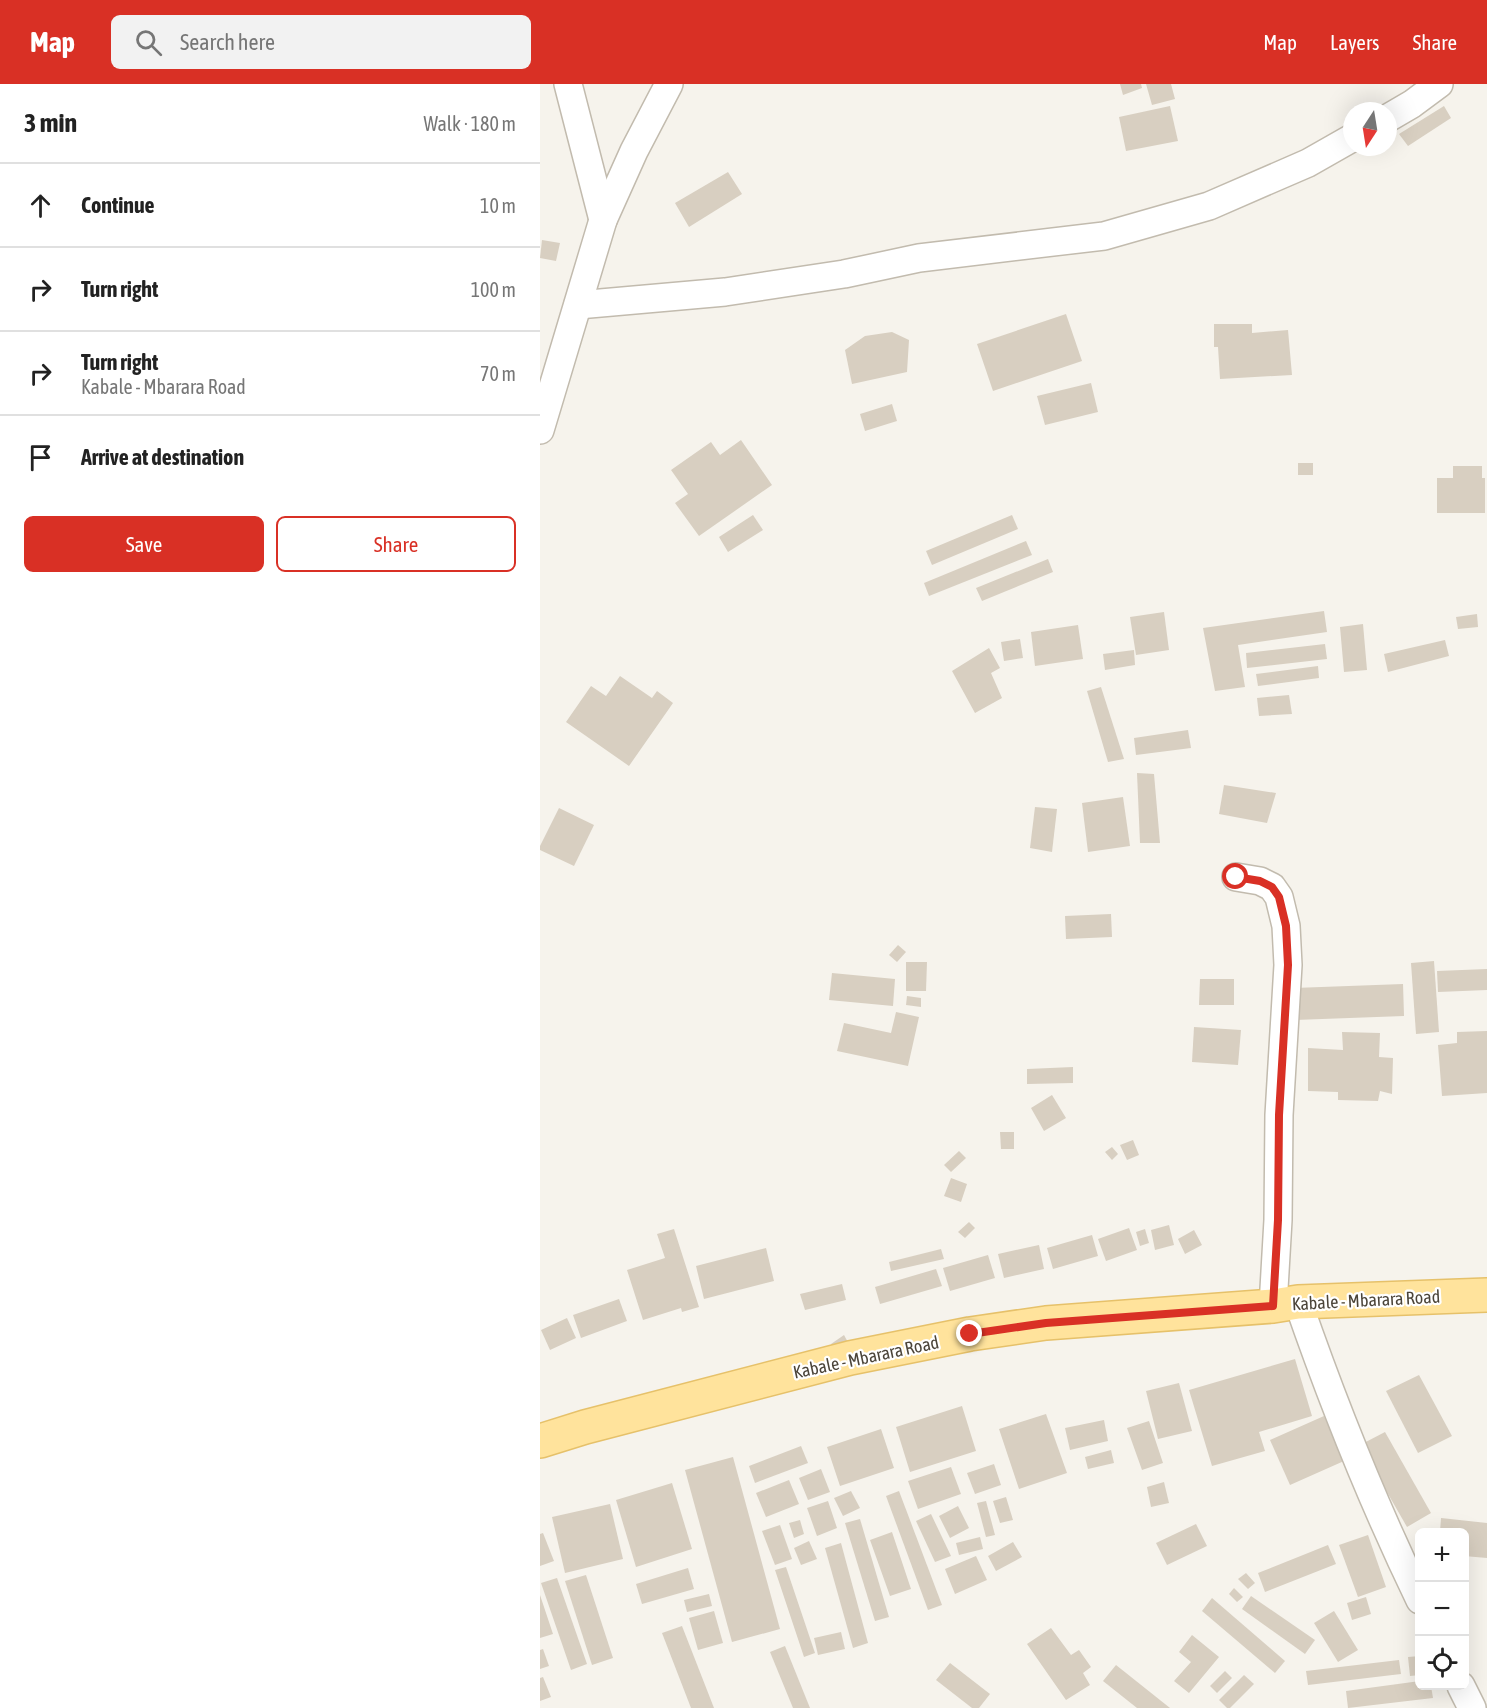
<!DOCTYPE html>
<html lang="en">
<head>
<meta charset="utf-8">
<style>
  :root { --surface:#fff; --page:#f2f2f2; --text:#222; --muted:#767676; --line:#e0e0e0; --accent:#d93025 }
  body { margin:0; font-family:"Asap Condensed",sans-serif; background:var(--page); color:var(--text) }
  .controls { position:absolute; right:18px; bottom:18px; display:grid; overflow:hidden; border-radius:9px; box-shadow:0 6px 24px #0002 }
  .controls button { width:54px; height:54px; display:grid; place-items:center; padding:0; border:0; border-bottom:2px solid var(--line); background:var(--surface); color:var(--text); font:30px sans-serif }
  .compass { position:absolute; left:803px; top:18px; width:54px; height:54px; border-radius:50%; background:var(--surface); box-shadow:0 6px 24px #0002; rotate:192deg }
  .stop { position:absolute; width:18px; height:18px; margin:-14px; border:4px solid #d93025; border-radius:50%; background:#fff }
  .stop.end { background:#d93025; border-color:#fff; box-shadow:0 2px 6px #0008 }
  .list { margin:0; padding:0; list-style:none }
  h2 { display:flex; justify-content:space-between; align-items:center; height:78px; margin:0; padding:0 24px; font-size:26px }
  h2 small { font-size:20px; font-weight:400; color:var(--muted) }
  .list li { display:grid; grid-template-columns:39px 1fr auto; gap:18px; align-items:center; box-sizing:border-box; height:84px; padding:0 24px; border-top:2px solid var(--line) }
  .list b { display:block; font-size:22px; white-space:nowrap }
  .list p { margin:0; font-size:20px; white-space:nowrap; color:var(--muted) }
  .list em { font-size:20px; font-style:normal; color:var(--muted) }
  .actions { display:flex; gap:12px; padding:18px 24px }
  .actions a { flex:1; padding:14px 0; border:2px solid var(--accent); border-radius:9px; text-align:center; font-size:21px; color:var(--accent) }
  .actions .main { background:var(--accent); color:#fff }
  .icon { flex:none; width:33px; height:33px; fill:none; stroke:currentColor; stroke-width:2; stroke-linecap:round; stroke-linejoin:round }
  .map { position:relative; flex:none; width:947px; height:1624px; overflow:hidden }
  header { display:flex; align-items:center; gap:36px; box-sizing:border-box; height:84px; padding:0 30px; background:var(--accent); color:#fff }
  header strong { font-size:28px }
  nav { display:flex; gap:33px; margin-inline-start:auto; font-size:21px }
  .search { width:420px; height:54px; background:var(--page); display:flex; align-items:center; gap:15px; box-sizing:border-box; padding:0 21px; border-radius:9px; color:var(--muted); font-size:22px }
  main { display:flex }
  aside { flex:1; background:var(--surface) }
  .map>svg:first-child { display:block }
</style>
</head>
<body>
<header>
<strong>Map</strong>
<div class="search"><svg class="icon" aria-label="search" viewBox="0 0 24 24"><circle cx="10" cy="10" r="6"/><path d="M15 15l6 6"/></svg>Search here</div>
<nav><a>Map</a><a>Layers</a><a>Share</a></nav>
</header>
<main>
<aside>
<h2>3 min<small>Walk · 180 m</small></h2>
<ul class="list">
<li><svg class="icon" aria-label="ahead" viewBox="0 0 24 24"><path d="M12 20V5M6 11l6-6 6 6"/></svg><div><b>Continue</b></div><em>10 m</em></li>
<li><svg class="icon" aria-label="right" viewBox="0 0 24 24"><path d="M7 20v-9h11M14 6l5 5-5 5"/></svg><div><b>Turn right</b></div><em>100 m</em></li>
<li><svg class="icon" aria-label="right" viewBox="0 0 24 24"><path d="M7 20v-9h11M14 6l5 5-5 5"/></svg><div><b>Turn right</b><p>Kabale - Mbarara Road</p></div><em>70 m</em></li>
<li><svg class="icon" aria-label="arrive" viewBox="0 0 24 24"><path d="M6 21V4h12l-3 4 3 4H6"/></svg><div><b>Arrive at destination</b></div></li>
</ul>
<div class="actions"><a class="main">Save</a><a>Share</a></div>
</aside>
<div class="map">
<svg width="947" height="1624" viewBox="0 0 947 1624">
  <rect width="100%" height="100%" fill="#f6f3ec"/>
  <!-- building -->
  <g fill="#d8cfc1">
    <polygon points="580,0 601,0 602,4 583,11"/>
    <polygon points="606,0 631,0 635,15 612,21"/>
    <polygon points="630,22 638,57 586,67 579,33"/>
    <polygon points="904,22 911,34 868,62 859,50"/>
    <polygon points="188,88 202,110 149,143 135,119"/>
    <polygon points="2,156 20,159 16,177 0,174"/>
    <polygon points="526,230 542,277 453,307 437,260"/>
    <polygon points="674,240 712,240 712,249 748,246 752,291 680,295 678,263 674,263"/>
    <polygon points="352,248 369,256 367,288 312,300 305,266 325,252"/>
    <polygon points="551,299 558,328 505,341 497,312"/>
    <polygon points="352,320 357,337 325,347 320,330"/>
    <polygon points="201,356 232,401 159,452 135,419 148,410 131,386 171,358 180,371"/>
    <rect x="758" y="379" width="15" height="12"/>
    <polygon points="913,382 942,382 942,394 945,394 945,429 897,429 897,394 913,394"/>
    <polygon points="213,431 223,446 188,468 179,453"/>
    <polygon points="472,431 478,445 392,481 386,467"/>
    <polygon points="486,457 492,471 389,512 384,499"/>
    <polygon points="508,475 513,488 442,517 436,504"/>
    <polygon points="784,527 787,548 698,561 705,603 675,607 663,544"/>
    <polygon points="624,528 629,566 596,571 590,533"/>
    <polygon points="937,530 938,543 918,545 916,533"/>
    <polygon points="823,540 827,586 804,588 800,543"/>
    <polygon points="538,541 543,575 495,582 491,548"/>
    <polygon points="480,555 483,574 464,577 461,558"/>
    <polygon points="905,556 909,572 848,588 844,570"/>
    <polygon points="785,560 787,575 707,584 706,569"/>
    <polygon points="449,564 460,584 451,589 462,614 435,629 412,587"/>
    <polygon points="594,566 595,581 565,586 563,570"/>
    <polygon points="778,582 779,594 718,602 716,590"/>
    <polygon points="80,592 112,614 117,607 133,619 89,682 26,638 51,602 66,612"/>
    <polygon points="561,603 584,675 568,678 547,607"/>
    <polygon points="749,611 752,630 719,632 717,614"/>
    <polygon points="648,646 651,664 596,671 594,654"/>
    <polygon points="597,689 614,690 620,759 600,759"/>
    <polygon points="684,701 736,709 727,739 679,730"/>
    <polygon points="583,713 590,762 548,768 542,719"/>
    <polygon points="495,723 517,725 512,768 490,764"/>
    <polygon points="19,724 54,741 34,782 0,766 0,762"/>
    <polygon points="571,830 572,853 526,855 525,832"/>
    <polygon points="358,861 366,868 357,878 349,871"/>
    <polygon points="894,877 899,948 876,950 871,879"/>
    <polygon points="366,878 387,878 386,907 366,907"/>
    <polygon points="947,885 947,906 898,908 897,887"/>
    <polygon points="292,889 355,895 353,922 289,916"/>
    <polygon points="660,895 694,895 694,921 659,921"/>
    <polygon points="863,900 864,932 755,936 754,904"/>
    <polygon points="367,912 381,914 381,923 366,921"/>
    <polygon points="356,928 379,933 368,982 297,967 304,939 351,949"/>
    <polygon points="654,943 701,946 698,981 652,978"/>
    <polygon points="947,947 947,1009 902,1012 898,961 917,959 917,948"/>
    <polygon points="802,948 840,949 839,973 853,974 852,1010 840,1007 838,1017 798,1016 798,1008 768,1007 768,964 803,966"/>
    <polygon points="533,983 533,999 487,1000 487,985"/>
    <polygon points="512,1011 526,1034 504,1047 491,1024"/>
    <polygon points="460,1048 474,1048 474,1065 461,1065"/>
    <polygon points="593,1056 599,1071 587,1076 580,1061"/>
    <polygon points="572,1063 578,1070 572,1076 565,1068"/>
    <polygon points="419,1067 426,1074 411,1088 404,1081"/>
    <polygon points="411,1094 427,1100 421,1118 404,1112"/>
    <polygon points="429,1138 435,1144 425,1154 418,1148"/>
    <polygon points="629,1141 634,1161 615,1166 611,1146"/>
    <polygon points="589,1144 597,1166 566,1177 558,1155"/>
    <polygon points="134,1145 159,1223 142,1228 141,1224 103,1236 87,1186 125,1174 117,1150"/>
    <polygon points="605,1145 609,1159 600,1162 596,1148"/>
    <polygon points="654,1146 662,1161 645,1170 638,1155"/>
    <polygon points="552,1151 558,1172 513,1185 507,1164"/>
    <polygon points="499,1161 504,1185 464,1194 458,1170"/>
    <polygon points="226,1164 234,1197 164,1215 156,1182"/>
    <polygon points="401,1165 404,1175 351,1187 349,1178"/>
    <polygon points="448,1171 455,1194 410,1207 403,1184"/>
    <polygon points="396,1185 402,1202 340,1220 335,1203"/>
    <polygon points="302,1200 306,1216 265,1226 260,1210"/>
    <polygon points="79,1215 87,1237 41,1254 33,1231"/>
    <polygon points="27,1234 36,1254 10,1266 1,1246"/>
    <polygon points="304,1251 310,1262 297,1270 291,1260"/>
    <polygon points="755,1275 772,1332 719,1348 725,1367 672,1382 649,1306"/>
    <polygon points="879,1291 912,1352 878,1369 846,1307"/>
    <polygon points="639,1299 652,1347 618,1355 606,1307"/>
    <polygon points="422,1322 436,1367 370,1388 356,1343"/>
    <polygon points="506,1330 527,1389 479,1405 459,1345"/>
    <polygon points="784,1332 804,1377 750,1401 730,1356"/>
    <polygon points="564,1336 568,1357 530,1366 525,1344"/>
    <polygon points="609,1337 623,1379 602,1386 587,1344"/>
    <polygon points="341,1345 354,1384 300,1402 287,1363"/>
    <polygon points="845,1348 891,1429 867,1443 820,1361"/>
    <polygon points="261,1362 268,1379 215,1399 209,1382"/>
    <polygon points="571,1366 574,1379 548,1385 545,1373"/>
    <polygon points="193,1373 240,1545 192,1558 145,1386"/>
    <polygon points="454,1380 461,1401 435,1410 427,1389"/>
    <polygon points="411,1383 421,1410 378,1425 368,1397"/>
    <polygon points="281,1385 290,1408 268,1416 259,1394"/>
    <polygon points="249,1396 259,1420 226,1433 216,1409"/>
    <polygon points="624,1398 629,1419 611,1423 607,1403"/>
    <polygon points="132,1399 152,1465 96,1483 76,1416"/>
    <polygon points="311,1407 320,1424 303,1432 294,1414"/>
    <polygon points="359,1407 402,1521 388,1526 346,1412"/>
    <polygon points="466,1413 473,1436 460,1439 453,1417"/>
    <polygon points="288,1417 297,1444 277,1452 267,1424"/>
    <polygon points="446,1417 455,1451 446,1453 437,1419"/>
    <polygon points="70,1420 83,1475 25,1489 12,1433"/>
    <polygon points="418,1422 429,1444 410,1454 399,1432"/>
    <polygon points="391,1430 411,1472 395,1478 376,1437"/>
    <polygon points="901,1434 947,1439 947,1474 924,1472 924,1448 900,1448"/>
    <polygon points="320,1435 349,1533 335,1537 305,1439"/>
    <polygon points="260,1436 264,1450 254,1454 249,1439"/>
    <polygon points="656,1440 667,1462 627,1481 616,1459"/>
    <polygon points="240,1441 252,1475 235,1481 222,1447"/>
    <polygon points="352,1448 371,1505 350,1512 330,1456"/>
    <polygon points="3,1449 14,1477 0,1482 0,1450"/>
    <polygon points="828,1451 846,1503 818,1513 799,1461"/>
    <polygon points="440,1453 443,1465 419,1471 416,1459"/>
    <polygon points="269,1457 277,1475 261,1481 254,1464"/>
    <polygon points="473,1458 482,1473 456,1487 448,1472"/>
    <polygon points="301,1459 328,1559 313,1564 285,1464"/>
    <polygon points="788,1461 796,1480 725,1508 718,1489"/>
    <polygon points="436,1472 447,1496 415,1510 405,1485"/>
    <polygon points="246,1483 275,1569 264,1573 235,1486"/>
    <polygon points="148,1484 154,1505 102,1520 96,1500"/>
    <polygon points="706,1489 715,1499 708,1505 698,1495"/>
    <polygon points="46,1491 73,1574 52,1581 25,1497"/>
    <polygon points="17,1494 47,1580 31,1586 1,1499"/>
    <polygon points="694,1504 703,1513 697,1518 689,1510"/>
    <polygon points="169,1510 172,1522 147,1528 144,1516"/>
    <polygon points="0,1511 13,1550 0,1554"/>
    <polygon points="711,1512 775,1556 765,1570 702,1525"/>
    <polygon points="826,1513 831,1530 812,1536 807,1519"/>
    <polygon points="672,1514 745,1577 735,1589 662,1527"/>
    <polygon points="174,1527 183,1559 158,1566 149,1534"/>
    <polygon points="794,1527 818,1566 798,1578 774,1539"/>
    <polygon points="142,1542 174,1624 151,1624 122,1549"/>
    <polygon points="511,1544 531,1571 539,1566 551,1583 543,1589 550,1601 526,1616 487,1560"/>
    <polygon points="301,1548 305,1565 278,1571 274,1554"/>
    <polygon points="652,1551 679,1573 649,1609 634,1597 651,1578 639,1568"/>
    <polygon points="245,1562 270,1624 253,1624 230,1568"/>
    <polygon points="3,1565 9,1582 0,1585 0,1566"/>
    <polygon points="880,1572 880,1591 870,1592 868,1573"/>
    <polygon points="859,1576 861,1590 768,1601 766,1587"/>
    <polygon points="410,1579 450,1610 439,1624 432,1624 396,1596"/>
    <polygon points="576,1581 630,1624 597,1624 563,1597"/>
    <polygon points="685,1587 692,1594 677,1609 670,1602"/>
    <polygon points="704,1591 714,1600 690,1624 687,1624 679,1616"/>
    <polygon points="3,1593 11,1613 0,1617 0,1594"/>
    <polygon points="880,1597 880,1602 891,1602 893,1614 808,1624 806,1607"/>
  </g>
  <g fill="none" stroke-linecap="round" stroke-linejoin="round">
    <!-- minor casing -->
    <g stroke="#c2bbae" stroke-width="30">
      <g id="minor">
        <polyline points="28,0 63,136"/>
        <polyline points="848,34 872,20 899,0"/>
        <polyline points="38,221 185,208 304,190 379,174 564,152 669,122 768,79 812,54"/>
        <polyline points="0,346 63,136 94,67 129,0"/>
        <polyline points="696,793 720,797 732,803 739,813 746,842 748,881 739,1031 738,1136 733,1222"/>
        <path d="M 758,1218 C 793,1319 833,1419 880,1516"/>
        <polyline points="921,1602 932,1624"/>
      </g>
    </g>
    <!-- primary casing -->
    <g stroke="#e6c16a" stroke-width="36">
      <polyline id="primary" points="0,1357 45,1343 310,1274 430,1250 506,1239 733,1222 758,1218 947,1211"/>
    </g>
    <!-- minor -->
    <use href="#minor" stroke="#fff" stroke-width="27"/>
    <!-- primary -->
    <use href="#primary" stroke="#ffe39c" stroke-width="33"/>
  </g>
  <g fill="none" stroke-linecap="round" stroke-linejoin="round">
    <!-- route -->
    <polyline stroke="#d93025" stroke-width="8" points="430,1250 506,1239 733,1222 738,1136 739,1031 748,881 746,842 739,813 732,803 720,797 696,793"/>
  </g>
  <g text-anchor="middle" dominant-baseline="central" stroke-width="4.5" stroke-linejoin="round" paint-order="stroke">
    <!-- street labels -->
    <g font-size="18" fill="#4b4439" stroke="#fff">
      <text transform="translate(826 1216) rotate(-3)">Kabale - Mbarara Road</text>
      <text transform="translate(326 1273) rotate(-12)">Kabale - Mbarara Road</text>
    </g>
  </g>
</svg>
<div class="controls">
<button>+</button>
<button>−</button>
<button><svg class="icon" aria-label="locate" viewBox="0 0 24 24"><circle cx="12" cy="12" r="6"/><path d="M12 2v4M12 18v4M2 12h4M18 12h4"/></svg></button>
</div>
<svg class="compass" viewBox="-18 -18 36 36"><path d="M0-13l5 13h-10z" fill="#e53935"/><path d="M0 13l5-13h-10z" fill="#767676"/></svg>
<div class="stop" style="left:696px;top:793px"></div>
<div class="stop end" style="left:430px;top:1250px"></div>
</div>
</main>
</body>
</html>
